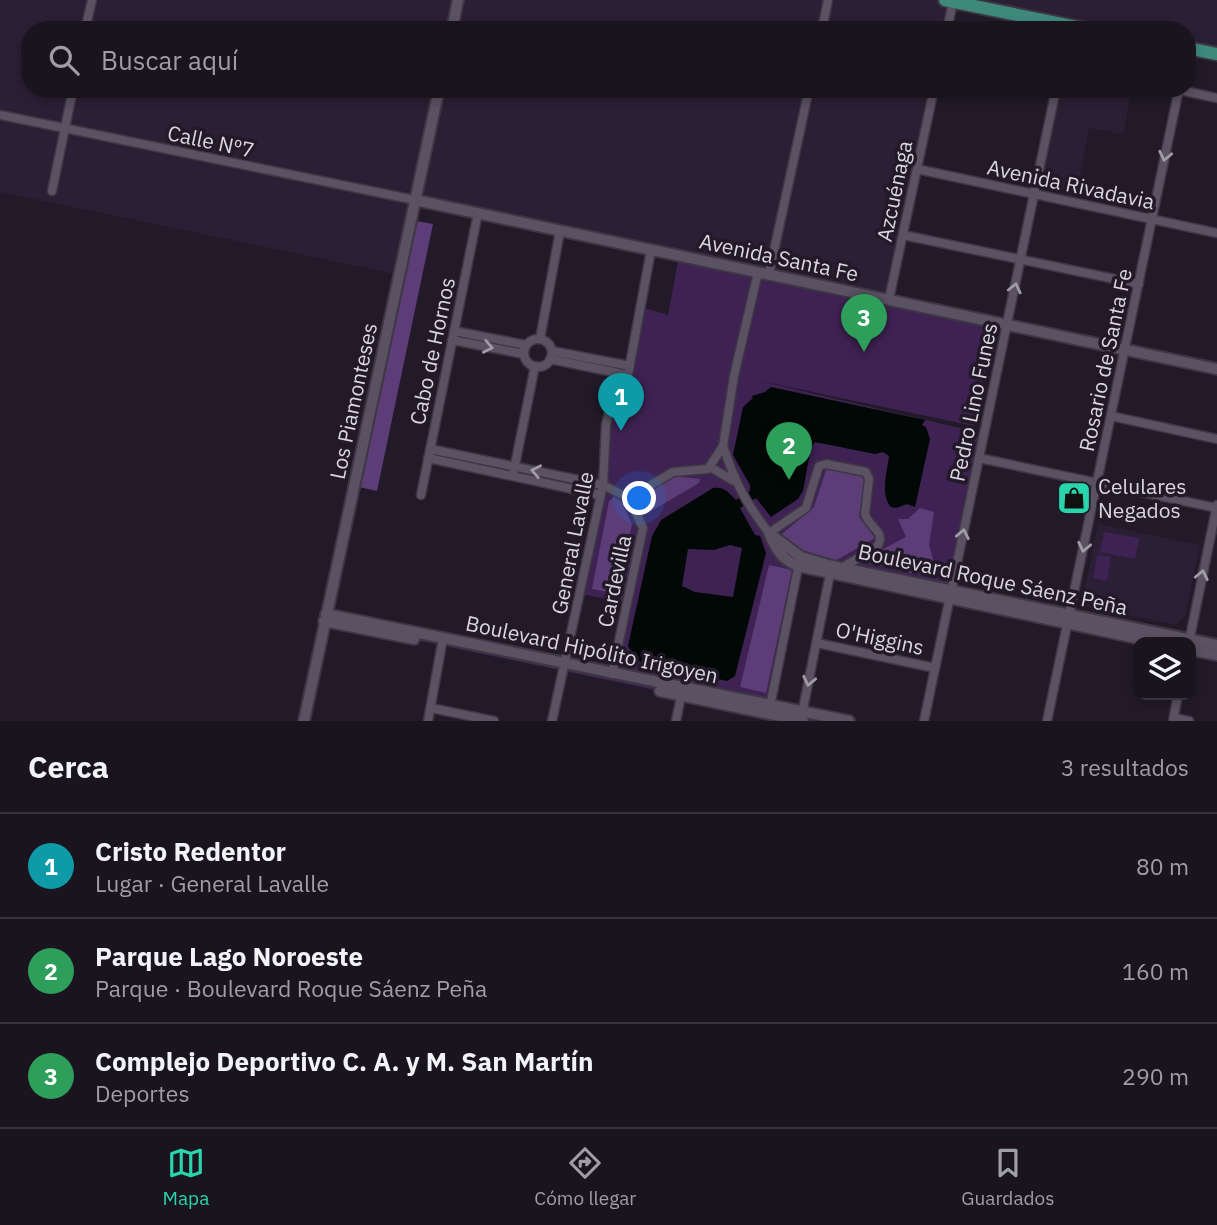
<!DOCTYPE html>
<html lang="es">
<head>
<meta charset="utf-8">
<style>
  :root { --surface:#1a141e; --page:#27212b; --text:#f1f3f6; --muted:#9f9ea4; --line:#38333c; --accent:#28d5ad }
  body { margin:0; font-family:"IBM Plex Sans",sans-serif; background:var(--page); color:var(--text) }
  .controls { position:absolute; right:21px; bottom:21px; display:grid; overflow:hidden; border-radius:14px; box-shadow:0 4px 10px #0003 }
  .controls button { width:63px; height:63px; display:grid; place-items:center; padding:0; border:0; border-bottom:2px solid var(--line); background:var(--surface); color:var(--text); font:35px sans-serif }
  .you { position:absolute; left:640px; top:499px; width:24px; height:24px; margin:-18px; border:5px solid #fff; border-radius:50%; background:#1a73e8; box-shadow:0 0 0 10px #1a73e833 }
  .badge { display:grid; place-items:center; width:46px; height:46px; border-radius:50%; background:var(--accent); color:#fff; font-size:23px; font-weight:700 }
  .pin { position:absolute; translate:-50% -58px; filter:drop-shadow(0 2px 4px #0008) }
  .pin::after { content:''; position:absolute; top:37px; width:24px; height:21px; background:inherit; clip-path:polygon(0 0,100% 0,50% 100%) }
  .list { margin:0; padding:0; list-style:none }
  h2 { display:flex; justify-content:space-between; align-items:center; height:91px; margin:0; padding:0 28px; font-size:30px }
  h2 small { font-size:23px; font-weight:400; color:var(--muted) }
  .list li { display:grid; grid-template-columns:46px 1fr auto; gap:21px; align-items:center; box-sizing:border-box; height:105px; padding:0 28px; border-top:2px solid var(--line) }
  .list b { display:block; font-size:26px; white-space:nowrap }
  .list p { margin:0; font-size:23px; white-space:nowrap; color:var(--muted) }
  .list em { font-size:23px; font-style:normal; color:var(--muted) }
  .icon { flex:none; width:38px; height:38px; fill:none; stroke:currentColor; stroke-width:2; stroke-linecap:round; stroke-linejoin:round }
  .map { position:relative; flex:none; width:1217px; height:721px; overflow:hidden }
  .search { position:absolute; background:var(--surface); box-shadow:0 4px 10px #0003; left:21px; right:21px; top:21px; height:77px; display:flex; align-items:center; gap:18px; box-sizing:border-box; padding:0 24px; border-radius:28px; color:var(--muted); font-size:26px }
  .sheet { height:406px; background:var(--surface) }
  nav { display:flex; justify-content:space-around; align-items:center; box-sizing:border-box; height:98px; border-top:2px solid var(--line); background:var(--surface); font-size:19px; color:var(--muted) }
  nav a { display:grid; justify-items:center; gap:4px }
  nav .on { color:var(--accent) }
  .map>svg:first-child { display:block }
</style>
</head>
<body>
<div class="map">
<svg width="1217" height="721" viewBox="0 0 1217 721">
  <rect width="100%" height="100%" fill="#221a28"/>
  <!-- built -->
  <g fill="#2a1f34">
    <polygon points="0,0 1217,0 1217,54 1187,48 1187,30 1091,30 954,2 947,30 30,30 30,89 934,89 889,299 416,200 400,275 0,192"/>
    <polygon points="1056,89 1132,89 1123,134 1089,128 1075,202 1034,193"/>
    <polygon points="1098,524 1200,545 1185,616 1176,625 1085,606 1082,603"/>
  </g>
  <!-- green -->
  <g fill="#3f2254">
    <polygon points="679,256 758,272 737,377 759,276 995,326 974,426 756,380 985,434 952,590 802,557 770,705 849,721 803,721 325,621 612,673 627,603 581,594 600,495 606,425 628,375 641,307 668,315"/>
    <polygon points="1104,532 1139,538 1135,559 1100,552"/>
    <polygon points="1097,555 1111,557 1107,581 1093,578"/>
  </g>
  <!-- forest -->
  <g fill="#5d3d77">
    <polygon points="416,221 433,224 377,491 359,487"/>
    <polygon points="826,470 857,473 865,479 859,517 875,538 835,561 811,556 777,538 814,507"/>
    <polygon points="673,476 700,479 699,483 646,514 636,500"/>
    <polygon points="614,497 621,501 632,524 619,594 592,589 609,501"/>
    <polygon points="920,508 934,512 929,545 937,573 916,574 860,561 906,537 898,519 908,519"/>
    <polygon points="769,565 792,570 766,693 740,687"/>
  </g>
  <!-- water -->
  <path fill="#010805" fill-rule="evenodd" d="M 771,387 L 925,420 L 922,425 L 926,427 L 930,439 L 915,507 L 907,504 L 896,508 L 891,507 C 880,495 887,472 889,456 L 883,452 L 875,454 L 815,442 L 811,447 L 803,491 L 798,499 L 771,517 L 756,498 L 740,508 L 755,535 L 760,536 L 766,553 L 735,676 L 727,681 L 640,662 L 634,657 L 628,646 L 652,536 L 661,520 L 713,488 C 724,486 729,493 736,500 L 750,491 L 750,485 L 733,455 L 743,407 L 753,398 L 752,396 L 765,392 ZM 730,545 L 742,548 L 733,597 L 695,592 L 682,586 L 688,549 L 714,550 Z"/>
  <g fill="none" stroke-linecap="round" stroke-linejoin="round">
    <!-- street casing -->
    <g stroke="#3d3743" stroke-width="11">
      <g id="street">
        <polyline points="85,30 92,0"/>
        <polyline points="822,30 828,0"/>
        <polyline points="947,30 953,2"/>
        <polyline points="1175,89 1217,98"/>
        <polyline points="0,115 415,200"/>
        <polyline points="917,169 1217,233"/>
        <polyline points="52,191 73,89"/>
        <polyline points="903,235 1139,284"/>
        <polyline points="769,274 809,89"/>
        <polyline points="889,299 934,89"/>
        <polyline points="454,331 526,345"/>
        <polyline points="540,339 560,231"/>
        <circle cx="538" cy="353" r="14"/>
        <polyline points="452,340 524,354"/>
        <polyline points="552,351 630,366"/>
        <polyline points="550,359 628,375"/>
        <polyline points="1111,416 1217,439"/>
        <path d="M 723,446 C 735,482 745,502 769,533 L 806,508 L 819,466 L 826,464 L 866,472 L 869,479 L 865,514 C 869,528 888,532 876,548 L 841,568"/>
        <polyline points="430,449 603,485 629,498 643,528 612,674"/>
        <polyline points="428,458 600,495"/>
        <polyline points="979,458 1217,508"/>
        <polyline points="710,467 734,481"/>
        <polyline points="514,470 535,366"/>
        <polyline points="421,495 478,213"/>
        <polyline points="629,498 673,472 708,469 723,446 734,376 758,272"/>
        <polyline points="1189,642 1217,505"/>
        <polyline points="817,643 935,668"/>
        <polyline points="770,706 799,563"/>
        <polyline points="431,708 494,721"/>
        <polyline points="802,714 831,569"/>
        <polyline points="1174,718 1189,721"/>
        <polyline points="428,721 443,638"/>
        <polyline points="552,721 603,485 606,425 609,413 628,375 651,250"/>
        <polyline points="676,721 682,691"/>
        <polyline points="924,721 1056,89"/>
        <polyline points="1047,721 1179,89"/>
        <polyline points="1173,721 1178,695"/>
      </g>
    </g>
    <!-- secondary casing -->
    <g stroke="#3d3743" stroke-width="14">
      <g id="secondary">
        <polyline points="452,30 458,0"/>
        <polyline points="415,200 1217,369"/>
        <polyline points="769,533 801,557 832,566 1217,645"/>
        <path d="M 770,535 C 777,551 782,559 798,566 L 1155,642"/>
        <polyline points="326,614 849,721"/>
        <polyline points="324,621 414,639"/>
        <polyline points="1191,650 1217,655"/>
        <polyline points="660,691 803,721"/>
        <polyline points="304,721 439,89"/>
      </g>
    </g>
    <!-- primary casing -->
    <g stroke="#3d3743" stroke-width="16">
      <g id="primary">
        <polyline points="945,0 1091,30"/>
        <polyline points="1187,48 1217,54"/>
      </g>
    </g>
    <!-- street -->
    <use href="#street" stroke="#5a5162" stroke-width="8"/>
    <!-- secondary -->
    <use href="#secondary" stroke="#5a5162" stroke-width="10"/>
    <!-- primary -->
    <use href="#primary" stroke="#3e887c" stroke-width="12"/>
  </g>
  <!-- one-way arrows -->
  <defs><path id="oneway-chevron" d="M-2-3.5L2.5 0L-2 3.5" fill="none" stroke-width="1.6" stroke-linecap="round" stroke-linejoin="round" transform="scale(1.75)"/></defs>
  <g stroke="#a19aa7">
    <use href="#oneway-chevron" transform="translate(1165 156) rotate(102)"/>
    <use href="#oneway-chevron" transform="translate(1015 288) rotate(-77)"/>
    <use href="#oneway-chevron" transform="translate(488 347) rotate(11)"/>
    <use href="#oneway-chevron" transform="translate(536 471) rotate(-169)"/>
    <use href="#oneway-chevron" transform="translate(963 534) rotate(-78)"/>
    <use href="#oneway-chevron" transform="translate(1084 547) rotate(102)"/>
    <use href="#oneway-chevron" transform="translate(1202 575) rotate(-78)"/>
    <use href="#oneway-chevron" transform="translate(809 681) rotate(102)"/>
  </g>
  <!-- icons -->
  <defs>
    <g id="shop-square" transform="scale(1.75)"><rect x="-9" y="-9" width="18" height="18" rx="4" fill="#28d5ad" stroke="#221a28"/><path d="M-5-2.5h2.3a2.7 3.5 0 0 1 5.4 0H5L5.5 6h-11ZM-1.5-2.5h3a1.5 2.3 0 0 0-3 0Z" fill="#111"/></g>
  </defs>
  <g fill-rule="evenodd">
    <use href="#shop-square" x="1074" y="498"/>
  </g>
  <g text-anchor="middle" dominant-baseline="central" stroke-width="7" stroke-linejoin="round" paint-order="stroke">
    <!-- street labels -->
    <g font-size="21" fill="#dbd6e0" stroke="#221a28">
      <text transform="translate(211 141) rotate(12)">Calle Nº7</text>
      <text transform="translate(1071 184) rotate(12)">Avenida Rivadavia</text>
      <text transform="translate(894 191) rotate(-78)">Azcuénaga</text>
      <text transform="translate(779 257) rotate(12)">Avenida Santa Fe</text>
      <text transform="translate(432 351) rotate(-78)">Cabo de Hornos</text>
      <text transform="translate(1105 360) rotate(-78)">Rosario de Santa Fe</text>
      <text transform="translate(353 401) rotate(-78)">Los Piamonteses</text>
      <text transform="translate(973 402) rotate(-78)">Pedro Lino Funes</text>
      <text transform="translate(572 543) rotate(-79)">General Lavalle</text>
      <text transform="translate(993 579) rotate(12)">Boulevard Roque Sáenz Peña</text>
      <text transform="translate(614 581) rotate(-78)">Cardevilla</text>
      <text transform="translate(880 638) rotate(12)">O'Higgins</text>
      <text transform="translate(592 649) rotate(12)">Boulevard Hipólito Irigoyen</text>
    </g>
    <!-- poi labels -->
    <g font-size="21" fill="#dbd6e0" stroke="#221a28" text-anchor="start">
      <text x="1098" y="486">Celulares<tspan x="1098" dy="24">Negados</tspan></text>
    </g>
  </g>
</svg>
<div class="controls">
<button><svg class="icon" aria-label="layers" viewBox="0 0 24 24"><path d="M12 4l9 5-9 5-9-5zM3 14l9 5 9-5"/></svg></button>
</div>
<div class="you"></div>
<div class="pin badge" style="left:621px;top:431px;background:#0f9aa8">1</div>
<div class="pin badge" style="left:789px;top:480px;background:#2e9e5b">2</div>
<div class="pin badge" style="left:864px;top:352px;background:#2e9e5b">3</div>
<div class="search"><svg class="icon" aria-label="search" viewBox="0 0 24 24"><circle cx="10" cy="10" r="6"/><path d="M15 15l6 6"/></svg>Buscar aquí</div>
</div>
<section class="sheet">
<h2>Cerca<small>3 resultados</small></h2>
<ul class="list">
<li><span class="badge" style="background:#0f9aa8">1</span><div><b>Cristo Redentor</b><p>Lugar · General Lavalle</p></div><em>80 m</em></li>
<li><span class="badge" style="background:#2e9e5b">2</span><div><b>Parque Lago Noroeste</b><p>Parque · Boulevard Roque Sáenz Peña</p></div><em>160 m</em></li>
<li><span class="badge" style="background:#2e9e5b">3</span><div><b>Complejo Deportivo C. A. y M. San Martín</b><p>Deportes</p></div><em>290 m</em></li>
</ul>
</section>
<nav>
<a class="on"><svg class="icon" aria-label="map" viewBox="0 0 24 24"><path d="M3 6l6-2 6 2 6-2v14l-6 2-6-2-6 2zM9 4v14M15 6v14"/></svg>Mapa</a>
<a><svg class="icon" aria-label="directions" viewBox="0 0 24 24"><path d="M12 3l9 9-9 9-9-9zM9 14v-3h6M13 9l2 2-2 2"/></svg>Cómo llegar</a>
<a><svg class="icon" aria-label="saved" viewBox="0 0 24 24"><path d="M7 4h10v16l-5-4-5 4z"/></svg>Guardados</a>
</nav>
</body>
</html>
